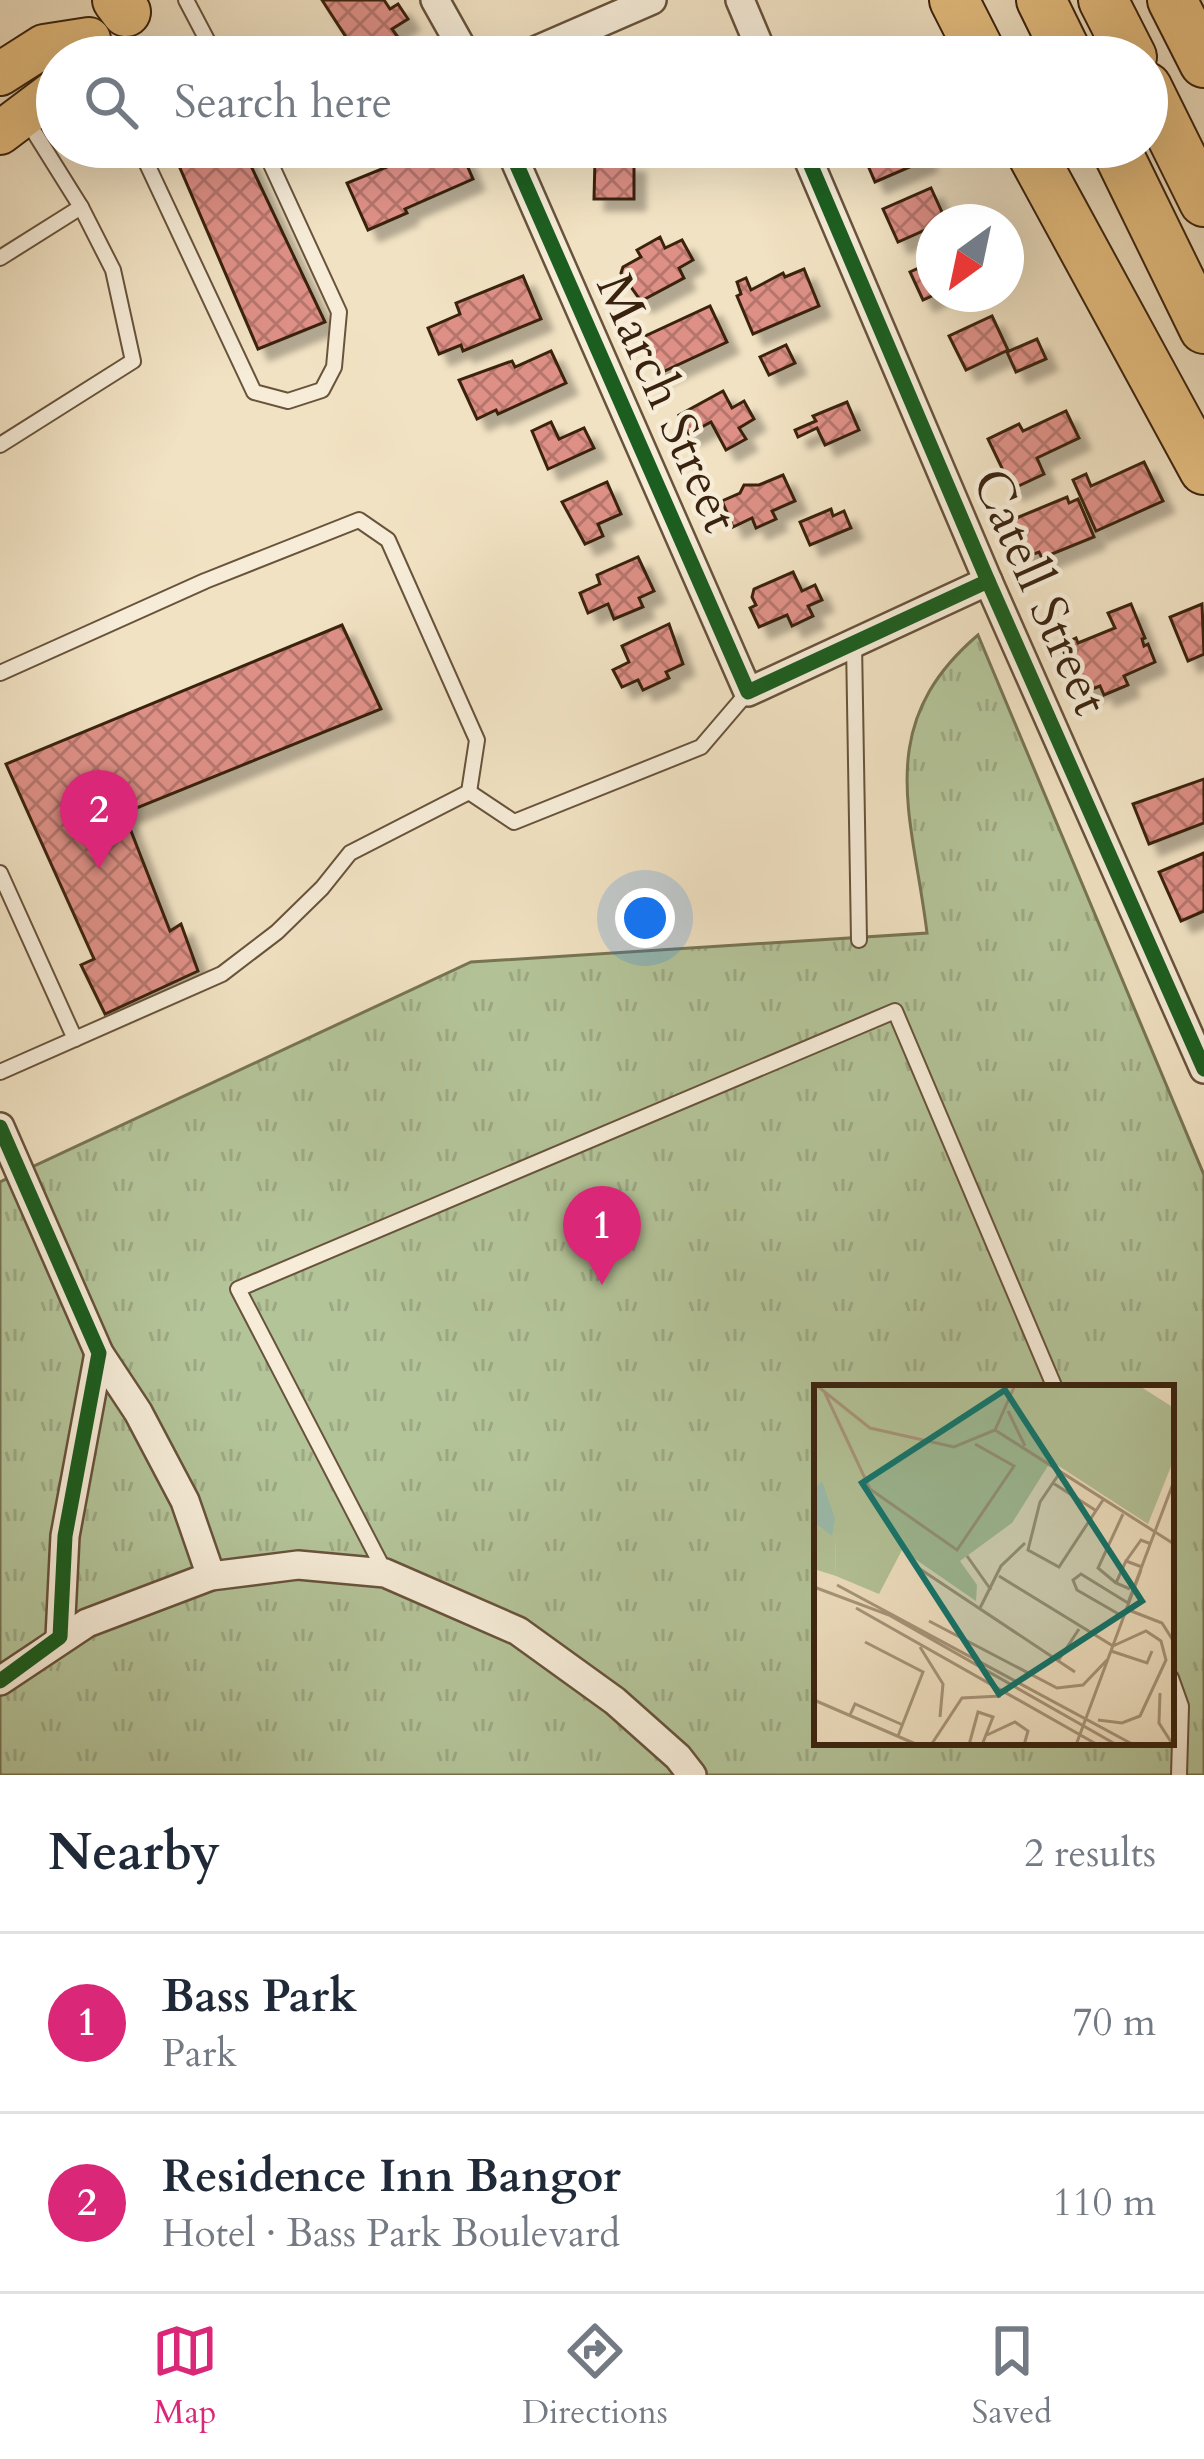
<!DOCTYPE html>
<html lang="en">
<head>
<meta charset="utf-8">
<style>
  :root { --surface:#fff; --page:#f6f6f7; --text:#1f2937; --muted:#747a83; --line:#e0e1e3; --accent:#db2777 }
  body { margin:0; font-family:Cardo,serif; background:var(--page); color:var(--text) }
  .compass { position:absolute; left:916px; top:204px; width:108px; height:108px; border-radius:50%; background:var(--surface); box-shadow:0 12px 48px #0002; rotate:213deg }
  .you { position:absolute; left:645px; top:918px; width:42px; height:42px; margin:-30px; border:9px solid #fff; border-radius:50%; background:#1a73e8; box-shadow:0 0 0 18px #1a73e833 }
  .badge { display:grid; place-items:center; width:78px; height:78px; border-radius:50%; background:var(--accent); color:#fff; font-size:39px; font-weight:700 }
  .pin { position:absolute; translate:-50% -99px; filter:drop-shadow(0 3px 6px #0008) }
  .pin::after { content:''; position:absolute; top:63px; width:42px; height:36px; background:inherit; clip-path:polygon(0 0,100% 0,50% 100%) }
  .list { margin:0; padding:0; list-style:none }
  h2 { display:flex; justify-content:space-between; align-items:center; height:156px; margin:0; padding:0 48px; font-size:51px }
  h2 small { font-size:39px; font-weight:400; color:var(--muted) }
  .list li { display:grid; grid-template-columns:78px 1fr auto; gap:36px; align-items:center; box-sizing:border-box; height:180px; padding:0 48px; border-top:3px solid var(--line) }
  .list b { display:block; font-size:45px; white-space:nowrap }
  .list p { margin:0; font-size:39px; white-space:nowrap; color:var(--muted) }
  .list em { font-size:39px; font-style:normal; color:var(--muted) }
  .icon { flex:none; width:66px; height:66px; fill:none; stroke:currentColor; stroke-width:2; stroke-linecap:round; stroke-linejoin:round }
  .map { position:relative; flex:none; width:1204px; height:1775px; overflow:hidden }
  .search { position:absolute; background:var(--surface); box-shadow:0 12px 48px #0002; left:36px; right:36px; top:36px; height:132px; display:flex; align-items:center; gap:30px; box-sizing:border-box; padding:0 42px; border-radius:66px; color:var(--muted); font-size:45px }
  .sheet { height:516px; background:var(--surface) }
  nav { display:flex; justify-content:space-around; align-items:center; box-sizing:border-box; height:168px; border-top:3px solid var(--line); background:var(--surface); font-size:33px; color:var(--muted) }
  nav a { display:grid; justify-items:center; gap:6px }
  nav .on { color:var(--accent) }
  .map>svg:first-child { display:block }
</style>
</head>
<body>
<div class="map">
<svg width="1204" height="1775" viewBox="0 0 1204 1775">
  <defs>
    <pattern id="park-tufts" width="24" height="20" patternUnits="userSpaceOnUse" patternTransform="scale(3)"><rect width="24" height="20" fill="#b4c499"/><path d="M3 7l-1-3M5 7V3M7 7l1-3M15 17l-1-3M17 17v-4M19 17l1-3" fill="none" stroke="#9ca883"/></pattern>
    <pattern id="building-cross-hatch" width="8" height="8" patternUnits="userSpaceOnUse" patternTransform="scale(3)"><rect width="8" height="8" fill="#de9086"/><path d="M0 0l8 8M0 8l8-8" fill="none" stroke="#b5756c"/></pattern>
    <filter id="shadow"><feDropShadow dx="11" dy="11" stdDeviation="3" flood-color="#0004"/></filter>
  </defs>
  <rect width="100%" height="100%" fill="#f1e2c3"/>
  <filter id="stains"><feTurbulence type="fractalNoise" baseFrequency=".00167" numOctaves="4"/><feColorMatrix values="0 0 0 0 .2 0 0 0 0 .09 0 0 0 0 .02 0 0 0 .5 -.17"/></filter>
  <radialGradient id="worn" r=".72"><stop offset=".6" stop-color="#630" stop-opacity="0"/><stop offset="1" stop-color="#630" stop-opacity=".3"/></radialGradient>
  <!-- park -->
  <path fill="url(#park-tufts)" stroke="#777454" stroke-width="3" fill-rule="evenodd" d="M 978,635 L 1204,1175 L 1204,1775 L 0,1775 L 0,1182 L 471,962 L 927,933 C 913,817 871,726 978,635 ZM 817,1388 L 1171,1388 L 1171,1742 L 817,1742 Z"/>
  <!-- building -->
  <g fill="url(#building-cross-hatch)" stroke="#3a230e" stroke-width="3" filter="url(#shadow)">
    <polygon points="322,0 384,0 390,9 398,4 408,19 392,29 400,40 390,47 397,57 377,54 359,57"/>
    <polygon points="209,147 242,147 325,322 258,349 177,161"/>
    <polygon points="436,147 459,147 473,179 405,209 407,213 368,230 347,183"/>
    <polygon points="866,147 920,147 926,160 875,182 861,149"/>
    <polygon points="595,160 634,162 634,199 594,199"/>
    <polygon points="931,188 946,221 934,222 934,226 898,242 883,209"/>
    <polygon points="660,237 665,248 682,240 693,260 679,268 684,278 641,301 621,273 623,267 641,257 637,250"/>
    <polygon points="934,261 936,294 923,300 910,272"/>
    <polygon points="804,269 819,306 753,334 737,296 741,294 737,282 746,278 751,290 783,273 785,277"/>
    <polygon points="523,276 541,319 463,351 461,345 439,354 428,328 460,314 456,303"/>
    <polygon points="710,306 727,342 658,374 641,338"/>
    <polygon points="992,316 1008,350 966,370 949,336"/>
    <polygon points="1037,339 1046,359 1016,372 1007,352"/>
    <polygon points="786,345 795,363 769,375 760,357"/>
    <polygon points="551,351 566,383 498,414 496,410 477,419 459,380 512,361 515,367"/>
    <polygon points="723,391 732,408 744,401 754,419 739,428 746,439 726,450 711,422 689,434 679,415"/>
    <polygon points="847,402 859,430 825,445 817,428 798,437 795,430 816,421 813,416"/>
    <polygon points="1066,411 1079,438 1037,458 1044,474 1012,489 988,439 1019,424 1023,431"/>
    <polygon points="551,422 559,439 584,428 594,448 548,469 532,431"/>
    <polygon points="1144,462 1163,501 1096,531 1073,480 1086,474 1091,486"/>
    <polygon points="783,475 795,501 772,511 776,519 756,528 752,518 733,527 722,501 740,493 744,485 759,485"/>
    <polygon points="607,482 621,514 598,524 603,536 585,544 562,502"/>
    <polygon points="1067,497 1069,503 1078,499 1094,537 1042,558 1039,552 1025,557 1009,521"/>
    <polygon points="831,509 833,516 844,511 851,528 810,545 800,522"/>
    <polygon points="638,557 654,591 639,598 643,607 614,619 608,604 588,613 580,593 600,584 597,575"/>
    <polygon points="793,572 802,591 815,585 822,600 808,606 813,616 792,626 787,615 759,627 750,608 756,605 752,597 754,589"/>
    <polygon points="1131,604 1145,638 1142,639 1144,646 1148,644 1155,662 1124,676 1128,685 1104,695 1100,686 1082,693 1072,661 1068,663 1064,652 1068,650 1065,643 1076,638 1078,643 1115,628 1108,613"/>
    <polygon points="1202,604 1204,654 1188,661 1170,617"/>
    <polygon points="669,624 683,664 666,672 669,678 643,690 638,680 622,687 613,670 629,662 622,646"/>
    <polygon points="342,625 381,709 124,813 170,931 181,924 198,971 105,1014 81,965 94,959 6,764"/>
    <polygon points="1204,779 1204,823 1149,844 1133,804"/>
    <polygon points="1204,853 1204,911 1181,921 1159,872"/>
  </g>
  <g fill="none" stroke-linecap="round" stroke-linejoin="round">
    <!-- service casing -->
    <g stroke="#68533b" stroke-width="18">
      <g id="service">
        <polyline points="186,0 216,57"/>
        <polyline points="139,147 254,392 288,401 322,390 334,367 339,312 263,147"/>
        <polyline points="0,258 81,207 26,119"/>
        <polyline points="0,445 133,361 113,270 81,207"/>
        <polyline points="854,643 859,940"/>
        <polyline points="0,673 205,581 359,520 388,540 477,740 469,792 350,853 322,888 277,932 222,974 0,1072"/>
        <polyline points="469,792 514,822 701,747 748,692"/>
        <polyline points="0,873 75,1039"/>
        <polyline points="385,1572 238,1289 895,1011 1055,1388"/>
        <polyline points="1171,1678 1181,1706 1179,1775"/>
      </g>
    </g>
    <!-- minor casing -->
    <g stroke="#68533b" stroke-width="32">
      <g id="minor">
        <polyline points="435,0 467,57"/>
        <polyline points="740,0 764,57"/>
        <polyline points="521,57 652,0"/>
        <polyline points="509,147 748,692 988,581"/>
        <polyline points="803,147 988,581 1204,1069"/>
        <polyline points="0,1127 99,1353 138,1412 185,1501 211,1576"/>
        <polyline points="60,1637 65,1536 99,1353"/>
        <polyline points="0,1681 87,1623 211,1576 298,1565 385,1573 518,1631 615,1701 678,1757 692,1775"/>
      </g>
    </g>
    <!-- primary casing -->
    <g stroke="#3a230e" stroke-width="46">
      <g id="primary">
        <polyline points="0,74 44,46 89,39"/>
        <polyline points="0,133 57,90"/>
      </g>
    </g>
    <!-- motorway casing -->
    <g stroke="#3a230e" stroke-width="52">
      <g id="motorway">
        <polyline points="117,0 126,12"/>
        <polyline points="954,0 983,57"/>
        <polyline points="1041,0 1069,57"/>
        <polyline points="1103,0 1132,57"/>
        <polyline points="1172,0 1204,63"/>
        <polyline points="1147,87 1204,202"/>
        <polyline points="1028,147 1204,470"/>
        <polyline points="1115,147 1204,329"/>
      </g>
    </g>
    <!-- service -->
    <use href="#service" stroke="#f6ecd8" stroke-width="14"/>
    <!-- minor -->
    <use href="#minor" stroke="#f6ecd8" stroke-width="27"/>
    <!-- primary -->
    <use href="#primary" stroke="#e8c182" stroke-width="42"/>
    <!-- motorway -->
    <use href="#motorway" stroke="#e8c182" stroke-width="48"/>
    <!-- cycleway casing -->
    <g stroke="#f6ecd8" stroke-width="22">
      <g id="cycleway">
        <polyline points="509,147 748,692 988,581"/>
        <polyline points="803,147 988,581 1204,1069"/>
        <polyline points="0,1127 99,1353 65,1536 60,1637 0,1681"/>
      </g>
    </g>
    <!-- cycleway -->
    <use href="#cycleway" stroke="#1b5e20" stroke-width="15"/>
  </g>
  <g text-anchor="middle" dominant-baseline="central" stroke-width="9" stroke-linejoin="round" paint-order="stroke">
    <!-- street labels -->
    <g font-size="51" fill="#3a230e" stroke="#f6ecd8">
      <text transform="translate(667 403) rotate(66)">March Street</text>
      <text transform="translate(1040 592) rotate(66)">Catell Street</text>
    </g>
  </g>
  <!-- overview -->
  <g transform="translate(814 1385)">
    <rect width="360" height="360" fill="#f1e2c3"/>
    <path d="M 0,139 L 21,152 L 22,191 L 0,184 Z" fill="#b4c499"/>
    <path d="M 0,0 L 324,0 L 360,23 L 360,74 L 334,139 L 237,76 L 198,138 L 146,176 L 163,200 L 162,216 L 88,165 L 65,209 L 22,191 L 21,153 L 0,139 Z" fill="#b4c499"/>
    <path d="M 8,96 L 21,134 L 18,151 L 0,137 L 0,105 Z" fill="#9bbeaf"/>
    <path fill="none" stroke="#a8967b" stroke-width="3" d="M 2,0 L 56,43 L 140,62 L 181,45 L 201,0M 10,6 L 56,104 L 143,165 L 200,81 L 161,59M 194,26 L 211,61M 181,45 L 360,159M 247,86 L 226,117 L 214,165 L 245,182 L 289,115M 239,98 L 281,125M 153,171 L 177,205M 312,176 L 327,155 L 337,159M 100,180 L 261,287M 185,191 L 299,261M 302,198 L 284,183 L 309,129M 23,200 L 320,360M 0,202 L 75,230 L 303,360M 316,204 L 302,198 L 312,176 L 328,182M 314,218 L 360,96M 42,223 L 284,360M 166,223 L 187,181 L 211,158M 312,224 L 348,238 L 360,257M 308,231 L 263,205 L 259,195 L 267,189 L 314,218M 115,236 L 243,303 L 269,300 L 293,275M 51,257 L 109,287 L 84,351M 106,262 L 129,299 L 126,332M 297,266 L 333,278 L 338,266M 244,276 L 265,244M 346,308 L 345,338 L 359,360M 0,315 L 104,360M 36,330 L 41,319 L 89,340M 284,335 L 308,338 L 326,331 L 352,275 L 347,256 L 332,246 L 299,261M 173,350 L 201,337 L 214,346 L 210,360M 117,360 L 148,313 L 187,311M 155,360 L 164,327 L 179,332 L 168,360M 262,360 L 327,185"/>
    <path fill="#0f766e" fill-opacity="0.15" stroke="#0f766e" stroke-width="6" d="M 191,5 L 328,216 L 185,309 L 48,98 Z"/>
    <rect width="360" height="360" fill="none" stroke="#3a230e" stroke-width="6"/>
  </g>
  <rect width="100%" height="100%" filter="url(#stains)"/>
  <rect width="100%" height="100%" fill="url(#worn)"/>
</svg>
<svg class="compass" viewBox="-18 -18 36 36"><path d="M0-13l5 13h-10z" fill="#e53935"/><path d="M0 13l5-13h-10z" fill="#747a83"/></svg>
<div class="you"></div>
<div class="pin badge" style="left:602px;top:1285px">1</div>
<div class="pin badge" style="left:99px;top:869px">2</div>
<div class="search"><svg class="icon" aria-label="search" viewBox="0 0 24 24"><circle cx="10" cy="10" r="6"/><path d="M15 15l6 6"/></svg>Search here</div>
</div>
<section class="sheet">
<h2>Nearby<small>2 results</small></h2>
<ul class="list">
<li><span class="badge">1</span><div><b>Bass Park</b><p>Park</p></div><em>70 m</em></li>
<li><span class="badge">2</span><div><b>Residence Inn Bangor</b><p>Hotel · Bass Park Boulevard</p></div><em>110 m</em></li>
</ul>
</section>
<nav>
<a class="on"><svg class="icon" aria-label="map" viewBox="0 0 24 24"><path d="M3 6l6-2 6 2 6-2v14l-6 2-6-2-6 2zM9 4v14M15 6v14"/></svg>Map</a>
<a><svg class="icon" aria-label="directions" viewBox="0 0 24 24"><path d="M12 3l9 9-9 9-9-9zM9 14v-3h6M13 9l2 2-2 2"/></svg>Directions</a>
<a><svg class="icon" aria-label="saved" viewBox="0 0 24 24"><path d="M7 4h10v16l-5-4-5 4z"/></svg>Saved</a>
</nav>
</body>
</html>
